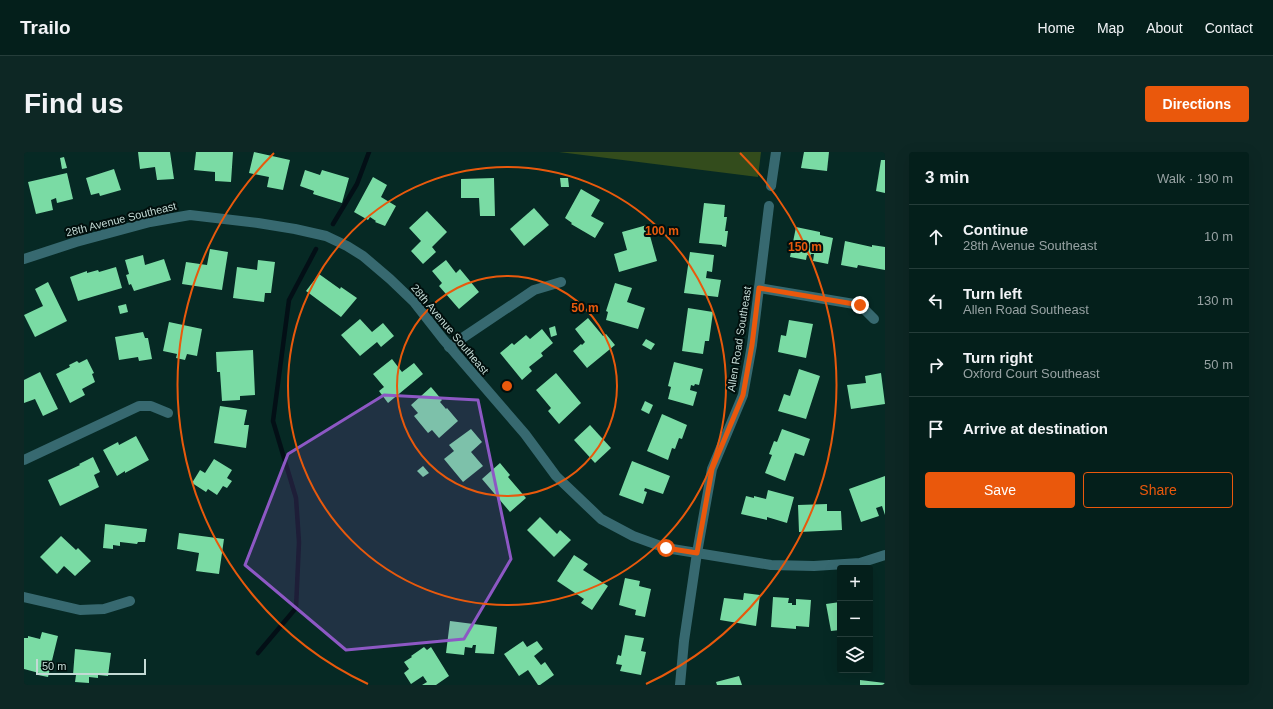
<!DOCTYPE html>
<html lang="en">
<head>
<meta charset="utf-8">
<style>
  :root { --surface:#041f1b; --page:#0d2724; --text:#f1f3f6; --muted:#97a2a3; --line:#253d3a; --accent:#ea580c }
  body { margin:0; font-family:Helvetica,sans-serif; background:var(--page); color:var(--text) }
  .controls { position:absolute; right:12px; bottom:12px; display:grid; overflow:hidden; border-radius:4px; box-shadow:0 4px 16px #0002 }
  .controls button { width:36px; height:36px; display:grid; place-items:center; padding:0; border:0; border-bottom:1px solid var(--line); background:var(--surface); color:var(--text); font:20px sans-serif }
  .scale { position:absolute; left:12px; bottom:10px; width:110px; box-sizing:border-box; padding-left:4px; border:2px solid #c3dad5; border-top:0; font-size:11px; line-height:14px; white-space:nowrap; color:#c3dad5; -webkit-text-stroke:3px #010f0d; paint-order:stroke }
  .stop { position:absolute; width:12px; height:12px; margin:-9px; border:3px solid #ea580c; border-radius:50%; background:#fff }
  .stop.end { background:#ea580c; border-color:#fff; box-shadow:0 1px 4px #0008 }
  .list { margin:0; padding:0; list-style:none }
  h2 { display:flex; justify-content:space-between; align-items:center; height:52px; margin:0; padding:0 16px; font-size:17px }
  h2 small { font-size:13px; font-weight:400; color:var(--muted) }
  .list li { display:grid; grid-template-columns:26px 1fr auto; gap:12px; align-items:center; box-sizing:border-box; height:64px; padding:0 16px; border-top:1px solid var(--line) }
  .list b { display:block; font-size:15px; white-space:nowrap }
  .list p { margin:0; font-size:13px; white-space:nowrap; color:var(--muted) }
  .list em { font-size:13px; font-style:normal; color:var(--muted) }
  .actions { display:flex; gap:8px; padding:12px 16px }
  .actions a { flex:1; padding:9px 0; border:1px solid var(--accent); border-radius:4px; text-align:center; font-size:14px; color:var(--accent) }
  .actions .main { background:var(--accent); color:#fff }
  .icon { flex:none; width:22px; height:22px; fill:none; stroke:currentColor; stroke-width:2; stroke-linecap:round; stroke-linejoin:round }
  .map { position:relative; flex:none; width:861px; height:533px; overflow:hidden; border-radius:4px }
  header { display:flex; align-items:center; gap:24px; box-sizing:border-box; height:56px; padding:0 20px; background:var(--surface); border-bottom:1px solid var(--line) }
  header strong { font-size:19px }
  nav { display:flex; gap:22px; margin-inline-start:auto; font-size:14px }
  .intro { display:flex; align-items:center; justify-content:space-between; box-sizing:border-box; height:96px; padding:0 24px }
  h1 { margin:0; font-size:28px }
  .button { padding:10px 18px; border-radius:4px; background:var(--accent); color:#fff; font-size:14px; font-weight:700 }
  main { display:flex; gap:24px; padding:0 24px }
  aside { flex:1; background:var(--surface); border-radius:4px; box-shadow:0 4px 16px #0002 }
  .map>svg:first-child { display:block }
</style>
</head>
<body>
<header>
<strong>Trailo</strong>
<nav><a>Home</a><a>Map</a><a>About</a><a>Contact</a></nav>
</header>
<div class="intro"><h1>Find us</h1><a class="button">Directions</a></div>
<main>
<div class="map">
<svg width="861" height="533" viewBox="0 0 861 533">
  <rect width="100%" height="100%" fill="#062924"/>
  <!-- green -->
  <polygon fill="#334c1c" points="535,0 737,0 734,25"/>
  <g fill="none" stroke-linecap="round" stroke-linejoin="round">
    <!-- stream -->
    <g stroke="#030f16" stroke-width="4.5">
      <polyline points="309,72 333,32 345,0"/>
      <polyline points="234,501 272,456 275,390 272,346 249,269 265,148 292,97"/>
    </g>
  </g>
  <!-- building -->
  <g fill="#7adba4">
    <polygon points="114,0 146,0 150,27 133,28 131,15 116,17"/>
    <polygon points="172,0 209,0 207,30 191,29 191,20 170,18"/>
    <polygon points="230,0 266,8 259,38 243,35 245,25 225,21"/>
    <polygon points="780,0 805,0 803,19 777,16"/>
    <polygon points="40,5 43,16 38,17 36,6"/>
    <polygon points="857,8 861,8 861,41 852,39"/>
    <polygon points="90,17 97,38 76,44 75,41 67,43 62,26"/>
    <polygon points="281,18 296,23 298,18 325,26 318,51 289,42 290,39 276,34"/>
    <polygon points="43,21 49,47 33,51 32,46 27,48 29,58 12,62 4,30"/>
    <polygon points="349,25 363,33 357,45 372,54 361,74 351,70 352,69 346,65 344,68 330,60"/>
    <polygon points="470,26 471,64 456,64 455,46 437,46 437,27"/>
    <polygon points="536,26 544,26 545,35 537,35"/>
    <polygon points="557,37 576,48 567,64 580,71 571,86 547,72 548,71 541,66"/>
    <polygon points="680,51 701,53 700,65 703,65 701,79 704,79 702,95 698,94 698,93 675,91"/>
    <polygon points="510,56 525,73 500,94 486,77"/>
    <polygon points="403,59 423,80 408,95 412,100 399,112 387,99 397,89 385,76"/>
    <polygon points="623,73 633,109 595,120 590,102 603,98 598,80"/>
    <polygon points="772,75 796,80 796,83 809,86 804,112 789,109 790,102 787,102 786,104 783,103 782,108 766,105"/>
    <polygon points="821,89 848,95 848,93 861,95 861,118 834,113 833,116 817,113"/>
    <polygon points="186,97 204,100 198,138 158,132 162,110 183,113"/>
    <polygon points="666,100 690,103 688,120 683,119 682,126 697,128 694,145 660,141"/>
    <polygon points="119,103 121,113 140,107 147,128 110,139 107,132 105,133 102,123 105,122 101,108"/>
    <polygon points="234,108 251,110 247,141 241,141 240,150 209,146 213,115 233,118"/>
    <polygon points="422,108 432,121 436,117 455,140 435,157 415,134 418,131 408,119"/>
    <polygon points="92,115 98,136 54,149 46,125 63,119 63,121 74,118 75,120"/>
    <polygon points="295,122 316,137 317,135 333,146 317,165 282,139"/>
    <polygon points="24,130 43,169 11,185 0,163 19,154 11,137"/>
    <polygon points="591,131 608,136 603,150 621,156 614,177 582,168 584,160 582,159"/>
    <polygon points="102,152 104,160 96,162 94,154"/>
    <polygon points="664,156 689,160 685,189 681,189 679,202 658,199"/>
    <polygon points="564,166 579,184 582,182 591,193 563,216 549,199 557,192 558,193 561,190 551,177"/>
    <polygon points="336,167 348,180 359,171 370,184 357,195 353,190 336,204 317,183"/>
    <polygon points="765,168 789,172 782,206 754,200 757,183 762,184"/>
    <polygon points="145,170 178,177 173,204 163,202 161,208 152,206 153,202 139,199"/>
    <polygon points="531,174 533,183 527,185 525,176"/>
    <polygon points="518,177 529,191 517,201 519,204 505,215 508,219 498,228 476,201 488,191 490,193 502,183 506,187"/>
    <polygon points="119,180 121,186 124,186 128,207 115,209 114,205 95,208 91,185"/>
    <polygon points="622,187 631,192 627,198 618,193"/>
    <polygon points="229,198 231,243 216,244 216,248 198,249 196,220 193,220 192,200"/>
    <polygon points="63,207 70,221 68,222 71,230 58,237 61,243 46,251 32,222 46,215 45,213 53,209 55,211"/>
    <polygon points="368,207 378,220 390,211 399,222 364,251 355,239 360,235 349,222"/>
    <polygon points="650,210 679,217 675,233 671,232 670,234 667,233 666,238 673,240 669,254 644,247 647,235 644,234"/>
    <polygon points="775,217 796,224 782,267 754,259 760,242 766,244"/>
    <polygon points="16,220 34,257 19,264 11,247 0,251 0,228"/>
    <polygon points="532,221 557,251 535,272 524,259 527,256 512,238"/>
    <polygon points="857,221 861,252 827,257 823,233 842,231 841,224"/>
    <polygon points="407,235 418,248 416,250 422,257 423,256 434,269 415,286 408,278 404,281 390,264 394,261 387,253"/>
    <polygon points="621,249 629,253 625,262 617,258"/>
    <polygon points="196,254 223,258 220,273 225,273 222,296 190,291"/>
    <polygon points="638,262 663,273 658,287 655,286 651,297 648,296 644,308 623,299"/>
    <polygon points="566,273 587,296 571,311 550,288"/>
    <polygon points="447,277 458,290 447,300 459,314 439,330 420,307 430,299 425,293"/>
    <polygon points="758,277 786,287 780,304 771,301 761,329 741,321 748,303 745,302 750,289 753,290"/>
    <polygon points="112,284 125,308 101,321 101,319 93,324 79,298 94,290 95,293"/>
    <polygon points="69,305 76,320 70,323 75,335 36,354 24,328 56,313 55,312"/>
    <polygon points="190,307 208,318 203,326 208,329 203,336 199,334 193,343 184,337 182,340 168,331 176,318 181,321"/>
    <polygon points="608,309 646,324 639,342 621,336 620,339 623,340 619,352 595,343"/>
    <polygon points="476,311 486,323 484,325 502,346 486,360 458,327"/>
    <polygon points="399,314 405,321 399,325 393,319"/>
    <polygon points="861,324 861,363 858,354 852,356 855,364 837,370 825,337"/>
    <polygon points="744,338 770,345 763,371 743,365 743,368 717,362 722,344 730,346 730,344 742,347"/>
    <polygon points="803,352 803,359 817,359 818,378 775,380 774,353"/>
    <polygon points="516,365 533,382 536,378 547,388 530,405 503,378"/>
    <polygon points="81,372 123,377 121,390 114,390 113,392 96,390 96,394 89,393 89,397 79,396"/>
    <polygon points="155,381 200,387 195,422 172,419 175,401 153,397"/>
    <polygon points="37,384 52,398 54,396 67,409 51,424 40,414 33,422 16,405"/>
    <polygon points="550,403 564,412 559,418 584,434 568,458 557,451 560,447 533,429"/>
    <polygon points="601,426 616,429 615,434 627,437 621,465 611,463 612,458 595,453"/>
    <polygon points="720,441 736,443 732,474 696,468 700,446 719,448"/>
    <polygon points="749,445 765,446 764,451 768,451 768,453 772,453 772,447 787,448 785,475 772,474 772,477 747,475"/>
    <polygon points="816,450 816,478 807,479 802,452"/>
    <polygon points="426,469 473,475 470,502 451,501 452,493 449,493 448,496 441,495 440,503 422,501"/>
    <polygon points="18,480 34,484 24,525 14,523 15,521 0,517 0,486 4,486 4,484 16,487"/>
    <polygon points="601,483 620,486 617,499 622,500 617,523 596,519 598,513 592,512 594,503 597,504"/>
    <polygon points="499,489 503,495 513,489 519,497 510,504 517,513 521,510 530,523 516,533 514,533 504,518 495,524 480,502"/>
    <polygon points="400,495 403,498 407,495 425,524 412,533 398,533 403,530 399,524 387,532 380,521 385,517 380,510 388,505 387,504"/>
    <polygon points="51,497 87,501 84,524 74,523 74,526 65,525 65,531 51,530 52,523 49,523"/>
    <polygon points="715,524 718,533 693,533 692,530"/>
    <polygon points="836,528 861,531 861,533 836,533"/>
  </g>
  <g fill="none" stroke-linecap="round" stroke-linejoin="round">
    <!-- minor -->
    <g stroke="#376970" stroke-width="10">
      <polyline points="747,34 752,0"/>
      <polyline points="0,107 52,90 126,70 166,63 234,71 271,77 302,84 323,94 339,104 366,127 390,150 419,187 501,282 532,324 577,367 609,384 642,396 747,413 790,414 836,411 861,403"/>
      <polyline points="735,136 836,153 850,167"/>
      <polyline points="425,195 510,138 537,130"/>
      <polyline points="0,308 115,254 127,254 144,261"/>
      <polyline points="0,445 56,458 80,457 106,449"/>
      <polyline points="656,533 660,489 673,401 688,317 719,243 728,193 745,54"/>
    </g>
  </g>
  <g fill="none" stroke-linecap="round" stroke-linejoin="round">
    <!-- route -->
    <polyline stroke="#ea580c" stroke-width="5" points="642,396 673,401 688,317 719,243 728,193 735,136 836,153"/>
  </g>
  <!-- marked area -->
  <path fill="#8d58c4" fill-opacity="0.2" stroke="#8d58c4" stroke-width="3" stroke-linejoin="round" d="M 360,243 L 454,248 L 487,407 L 440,487 L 322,498 L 221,413 L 264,302 Z"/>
  <!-- distance rings -->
  <g fill="none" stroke="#e8590c" stroke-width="2">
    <circle cx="483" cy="234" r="110"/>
    <circle cx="483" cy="234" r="219"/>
    <path d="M344 532A329 329 0 0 1 250 1M716 1A329 329 0 0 1 622 532"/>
  </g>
  <g text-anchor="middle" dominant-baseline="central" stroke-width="4" stroke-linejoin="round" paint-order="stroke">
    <!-- street labels -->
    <g font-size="11" fill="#c3dad5" stroke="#010f0d">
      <text transform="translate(97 67) rotate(-14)">28th Avenue Southeast</text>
      <text transform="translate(426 177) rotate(50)">28th Avenue Southeast</text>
      <text transform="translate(715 187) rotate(-81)">Allen Road Southeast</text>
    </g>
  </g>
  <circle cx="483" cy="234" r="6" fill="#e8590c" stroke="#010f0d" stroke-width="2"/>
  <g font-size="12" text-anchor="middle" font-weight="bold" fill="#e8590c" stroke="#010f0d" stroke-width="4" stroke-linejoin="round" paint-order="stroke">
    <text x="638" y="83">100 m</text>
    <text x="781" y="99">150 m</text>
    <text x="561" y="160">50 m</text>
  </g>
</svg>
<div class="controls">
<button>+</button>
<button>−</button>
<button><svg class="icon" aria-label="layers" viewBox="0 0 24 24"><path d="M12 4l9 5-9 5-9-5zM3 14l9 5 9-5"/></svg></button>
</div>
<div class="scale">50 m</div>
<div class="stop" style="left:642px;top:396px"></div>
<div class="stop end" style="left:836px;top:153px"></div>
</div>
<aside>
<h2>3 min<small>Walk · 190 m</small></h2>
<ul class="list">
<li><svg class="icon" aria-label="ahead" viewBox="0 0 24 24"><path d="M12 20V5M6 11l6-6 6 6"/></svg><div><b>Continue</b><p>28th Avenue Southeast</p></div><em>10 m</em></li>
<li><svg class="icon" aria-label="left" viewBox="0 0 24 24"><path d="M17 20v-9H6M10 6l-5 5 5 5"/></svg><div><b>Turn left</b><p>Allen Road Southeast</p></div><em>130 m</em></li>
<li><svg class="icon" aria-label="right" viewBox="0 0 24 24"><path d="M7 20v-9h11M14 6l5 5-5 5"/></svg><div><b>Turn right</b><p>Oxford Court Southeast</p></div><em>50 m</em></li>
<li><svg class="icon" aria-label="arrive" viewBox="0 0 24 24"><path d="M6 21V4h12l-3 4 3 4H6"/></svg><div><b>Arrive at destination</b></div></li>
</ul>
<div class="actions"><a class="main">Save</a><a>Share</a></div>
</aside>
</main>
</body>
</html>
